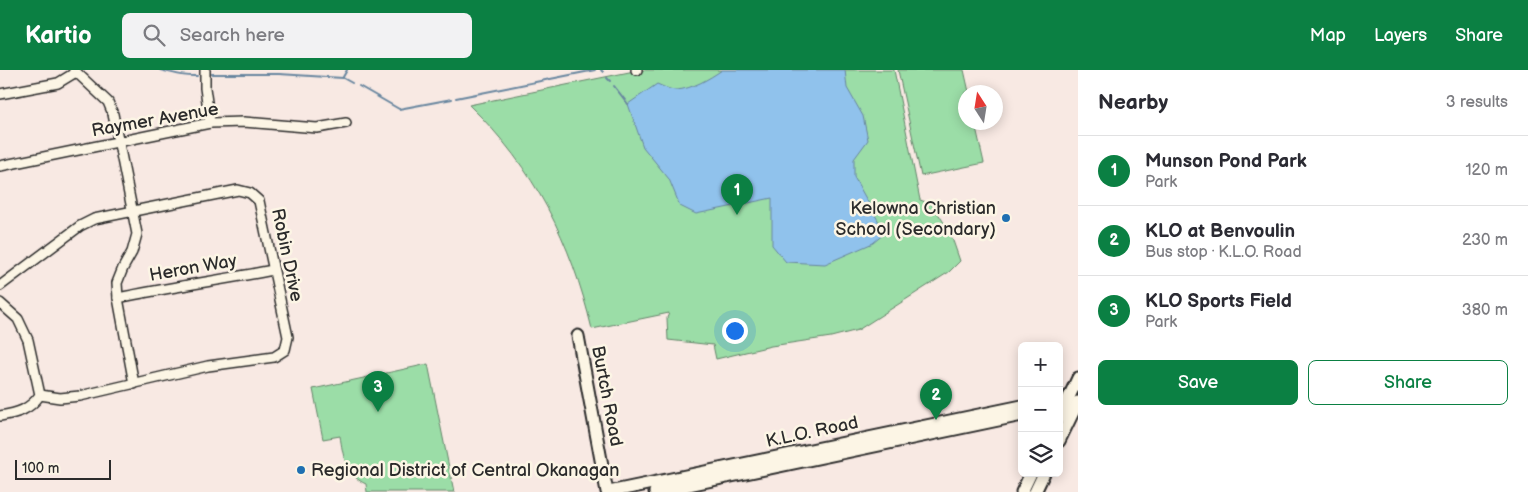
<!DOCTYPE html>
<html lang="en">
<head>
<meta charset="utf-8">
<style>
  :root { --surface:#fff; --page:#f2f2f3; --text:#2b2b33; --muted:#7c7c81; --line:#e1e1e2; --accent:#0b8043 }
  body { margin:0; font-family:"Balsamiq Sans",sans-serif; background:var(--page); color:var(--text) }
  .controls { position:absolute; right:15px; bottom:15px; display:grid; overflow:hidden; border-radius:8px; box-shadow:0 2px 12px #0003 }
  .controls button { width:45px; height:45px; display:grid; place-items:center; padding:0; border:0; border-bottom:1px solid var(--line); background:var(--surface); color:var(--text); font:25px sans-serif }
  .compass { position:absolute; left:958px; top:15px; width:45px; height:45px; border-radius:50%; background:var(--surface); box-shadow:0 2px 12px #0003; rotate:348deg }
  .scale { position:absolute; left:15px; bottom:12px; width:96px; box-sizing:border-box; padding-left:5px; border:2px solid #2b2b2b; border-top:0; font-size:14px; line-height:18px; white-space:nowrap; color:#2b2b2b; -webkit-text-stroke:4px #fcf5e5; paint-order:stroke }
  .you { position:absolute; left:734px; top:260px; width:18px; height:18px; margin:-12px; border:4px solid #fff; border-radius:50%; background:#1a73e8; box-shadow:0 0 0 8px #1a73e833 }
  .badge { display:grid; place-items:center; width:32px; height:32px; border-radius:50%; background:var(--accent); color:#fff; font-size:16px; font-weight:700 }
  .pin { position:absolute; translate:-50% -41px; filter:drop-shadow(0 1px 2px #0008) }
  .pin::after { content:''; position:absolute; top:26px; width:18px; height:15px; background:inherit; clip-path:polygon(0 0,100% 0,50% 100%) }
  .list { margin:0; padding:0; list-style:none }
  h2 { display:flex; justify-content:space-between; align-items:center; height:65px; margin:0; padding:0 20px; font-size:21px }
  h2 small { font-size:16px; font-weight:400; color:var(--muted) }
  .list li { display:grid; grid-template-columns:32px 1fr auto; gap:15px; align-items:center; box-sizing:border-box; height:70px; padding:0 20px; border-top:1px solid var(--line) }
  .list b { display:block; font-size:19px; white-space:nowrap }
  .list p { margin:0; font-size:16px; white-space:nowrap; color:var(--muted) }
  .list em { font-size:16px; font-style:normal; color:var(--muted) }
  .actions { display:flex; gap:10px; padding:15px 20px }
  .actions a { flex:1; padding:11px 0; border:1px solid var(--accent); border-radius:8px; text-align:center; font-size:18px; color:var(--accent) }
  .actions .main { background:var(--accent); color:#fff }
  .icon { flex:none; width:28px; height:28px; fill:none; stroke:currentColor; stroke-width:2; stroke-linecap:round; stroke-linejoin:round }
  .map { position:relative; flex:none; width:1078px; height:422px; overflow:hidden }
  header { display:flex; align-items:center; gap:30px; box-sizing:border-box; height:70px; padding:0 25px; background:var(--accent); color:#fff }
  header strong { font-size:24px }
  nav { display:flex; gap:28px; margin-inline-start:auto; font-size:18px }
  .search { width:350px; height:45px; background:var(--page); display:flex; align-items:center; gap:12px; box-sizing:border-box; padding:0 18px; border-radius:8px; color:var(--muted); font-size:19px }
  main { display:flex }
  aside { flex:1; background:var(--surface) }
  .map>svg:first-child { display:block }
</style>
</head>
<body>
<header>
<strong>Kartio</strong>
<div class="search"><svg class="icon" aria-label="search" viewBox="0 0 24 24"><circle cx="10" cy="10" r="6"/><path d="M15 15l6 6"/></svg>Search here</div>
<nav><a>Map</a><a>Layers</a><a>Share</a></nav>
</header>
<main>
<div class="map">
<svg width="1078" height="422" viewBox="0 0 1078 422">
  <rect width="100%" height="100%" fill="#f8e9e3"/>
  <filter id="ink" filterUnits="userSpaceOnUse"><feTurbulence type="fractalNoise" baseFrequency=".02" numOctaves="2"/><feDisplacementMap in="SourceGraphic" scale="10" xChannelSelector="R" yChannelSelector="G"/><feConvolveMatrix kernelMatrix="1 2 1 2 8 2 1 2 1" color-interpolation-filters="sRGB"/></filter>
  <g filter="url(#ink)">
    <!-- green -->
    <g fill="#9bdda7" stroke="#638469">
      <path d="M 639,0 L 894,0 L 920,130 L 932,134 L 950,162 L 960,191 L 949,202 L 858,260 L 831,267 L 771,276 L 716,289 L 713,275 L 668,270 L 667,248 L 669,243 L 592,259 C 571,172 535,98 469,35 Z"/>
      <polygon points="898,0 964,0 969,22 966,22 966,52 975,53 984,93 921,106"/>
      <path d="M 428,294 L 454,422 L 367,422 L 366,414 C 345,405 343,385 340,366 L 323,369 L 313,319 Z"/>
    </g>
    <!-- water -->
    <path fill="#90c2ec" stroke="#68869f" d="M 722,0 L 845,0 L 847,18 L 863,46 L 868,70 L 854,89 L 854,107 L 885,163 L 873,173 L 825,194 L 786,192 L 772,175 L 772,128 L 696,144 L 680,136 L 669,109 L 643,77 L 628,34 L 657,14 C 662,16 670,20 676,20 C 692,19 709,9 722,0 Z"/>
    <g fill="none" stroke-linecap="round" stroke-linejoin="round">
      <!-- stream -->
      <g stroke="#68869f" stroke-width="2">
        <path d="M 160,0 C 175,3 182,7 197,6"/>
        <polyline points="601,0 603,2"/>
        <polyline points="212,4 279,4 343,8 352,13"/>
        <polyline points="343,7 347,0"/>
        <polyline points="607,8 610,11"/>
        <polyline points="359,16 399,39 452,29"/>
        <polyline points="614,16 628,34"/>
        <polyline points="456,28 595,0"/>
      </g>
      <!-- minor casing -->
      <g stroke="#2b2b2b" stroke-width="12">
        <g id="minor">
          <polyline points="74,0 108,32 113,44 137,164 132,182 123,198 117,213 118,228 134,314"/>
          <polyline points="205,0 205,18 210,53"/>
          <polyline points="636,0 637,0"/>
          <polyline points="0,24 58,13 76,2"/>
          <polyline points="0,96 210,53 244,52 317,58 346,53"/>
          <polyline points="0,216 80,156 94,149 238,120 250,123 259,131 288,267 285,280 274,287 208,296 80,326 60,328 40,325"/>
          <path d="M 118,228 C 170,217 222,210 273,200"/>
          <path d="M 0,233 L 18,249 L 28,270 L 40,325 C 29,340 18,343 0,346"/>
        </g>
      </g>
      <!-- major casing -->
      <g stroke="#2b2b2b" stroke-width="15">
        <g id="major">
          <polyline points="578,266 607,422"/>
          <polyline points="1059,348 1078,308"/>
          <polyline points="1059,371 1078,332"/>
          <polyline points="609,422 1022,336"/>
          <polyline points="655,422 1022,345"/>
          <polyline points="1022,422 1031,403"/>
          <polyline points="1035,422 1044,403"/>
        </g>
      </g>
      <!-- minor -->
      <use href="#minor" stroke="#fcf5e5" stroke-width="9"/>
      <!-- major -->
      <use href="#major" stroke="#fcf5e5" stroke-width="11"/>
    </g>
  </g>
  <!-- markers -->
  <g fill="#1f6fb2" stroke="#fcf5e5" stroke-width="2">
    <circle cx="1006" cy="148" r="5"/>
    <circle cx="301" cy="400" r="5"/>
  </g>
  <g text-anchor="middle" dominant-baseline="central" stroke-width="5" stroke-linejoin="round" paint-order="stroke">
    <!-- street labels -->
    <g font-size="18" fill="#2b2b2b" stroke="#fcf5e5">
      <text transform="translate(155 50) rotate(-10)">Raymer Avenue</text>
      <text transform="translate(287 185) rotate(78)">Robin Drive</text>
      <text transform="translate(193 198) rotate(-10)">Heron Way</text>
      <text transform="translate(607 326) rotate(79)">Burtch Road</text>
      <text transform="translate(812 362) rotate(-12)">K.L.O. Road</text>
    </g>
    <!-- poi labels -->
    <g font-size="18" fill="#2b2b2b" stroke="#fcf5e5" text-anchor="end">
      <text x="996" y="138">Kelowna Christian<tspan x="996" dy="21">School (Secondary)</tspan></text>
      <text x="311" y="400" text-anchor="start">Regional District of Central Okanagan</text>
    </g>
  </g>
</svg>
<div class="controls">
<button>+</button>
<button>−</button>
<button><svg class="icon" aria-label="layers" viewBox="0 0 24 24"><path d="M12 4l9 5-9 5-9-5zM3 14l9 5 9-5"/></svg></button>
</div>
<svg class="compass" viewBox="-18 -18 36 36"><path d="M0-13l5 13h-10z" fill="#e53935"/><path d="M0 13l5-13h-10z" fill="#7c7c81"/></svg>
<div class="scale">100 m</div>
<div class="you"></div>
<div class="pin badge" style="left:737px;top:145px">1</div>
<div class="pin badge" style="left:936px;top:350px">2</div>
<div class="pin badge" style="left:378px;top:342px">3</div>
</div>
<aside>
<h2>Nearby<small>3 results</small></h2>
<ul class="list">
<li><span class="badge">1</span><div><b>Munson Pond Park</b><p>Park</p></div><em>120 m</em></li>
<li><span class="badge">2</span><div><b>KLO at Benvoulin</b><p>Bus stop · K.L.O. Road</p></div><em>230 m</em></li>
<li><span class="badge">3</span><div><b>KLO Sports Field</b><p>Park</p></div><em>380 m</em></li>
</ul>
<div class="actions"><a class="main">Save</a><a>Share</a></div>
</aside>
</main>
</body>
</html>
